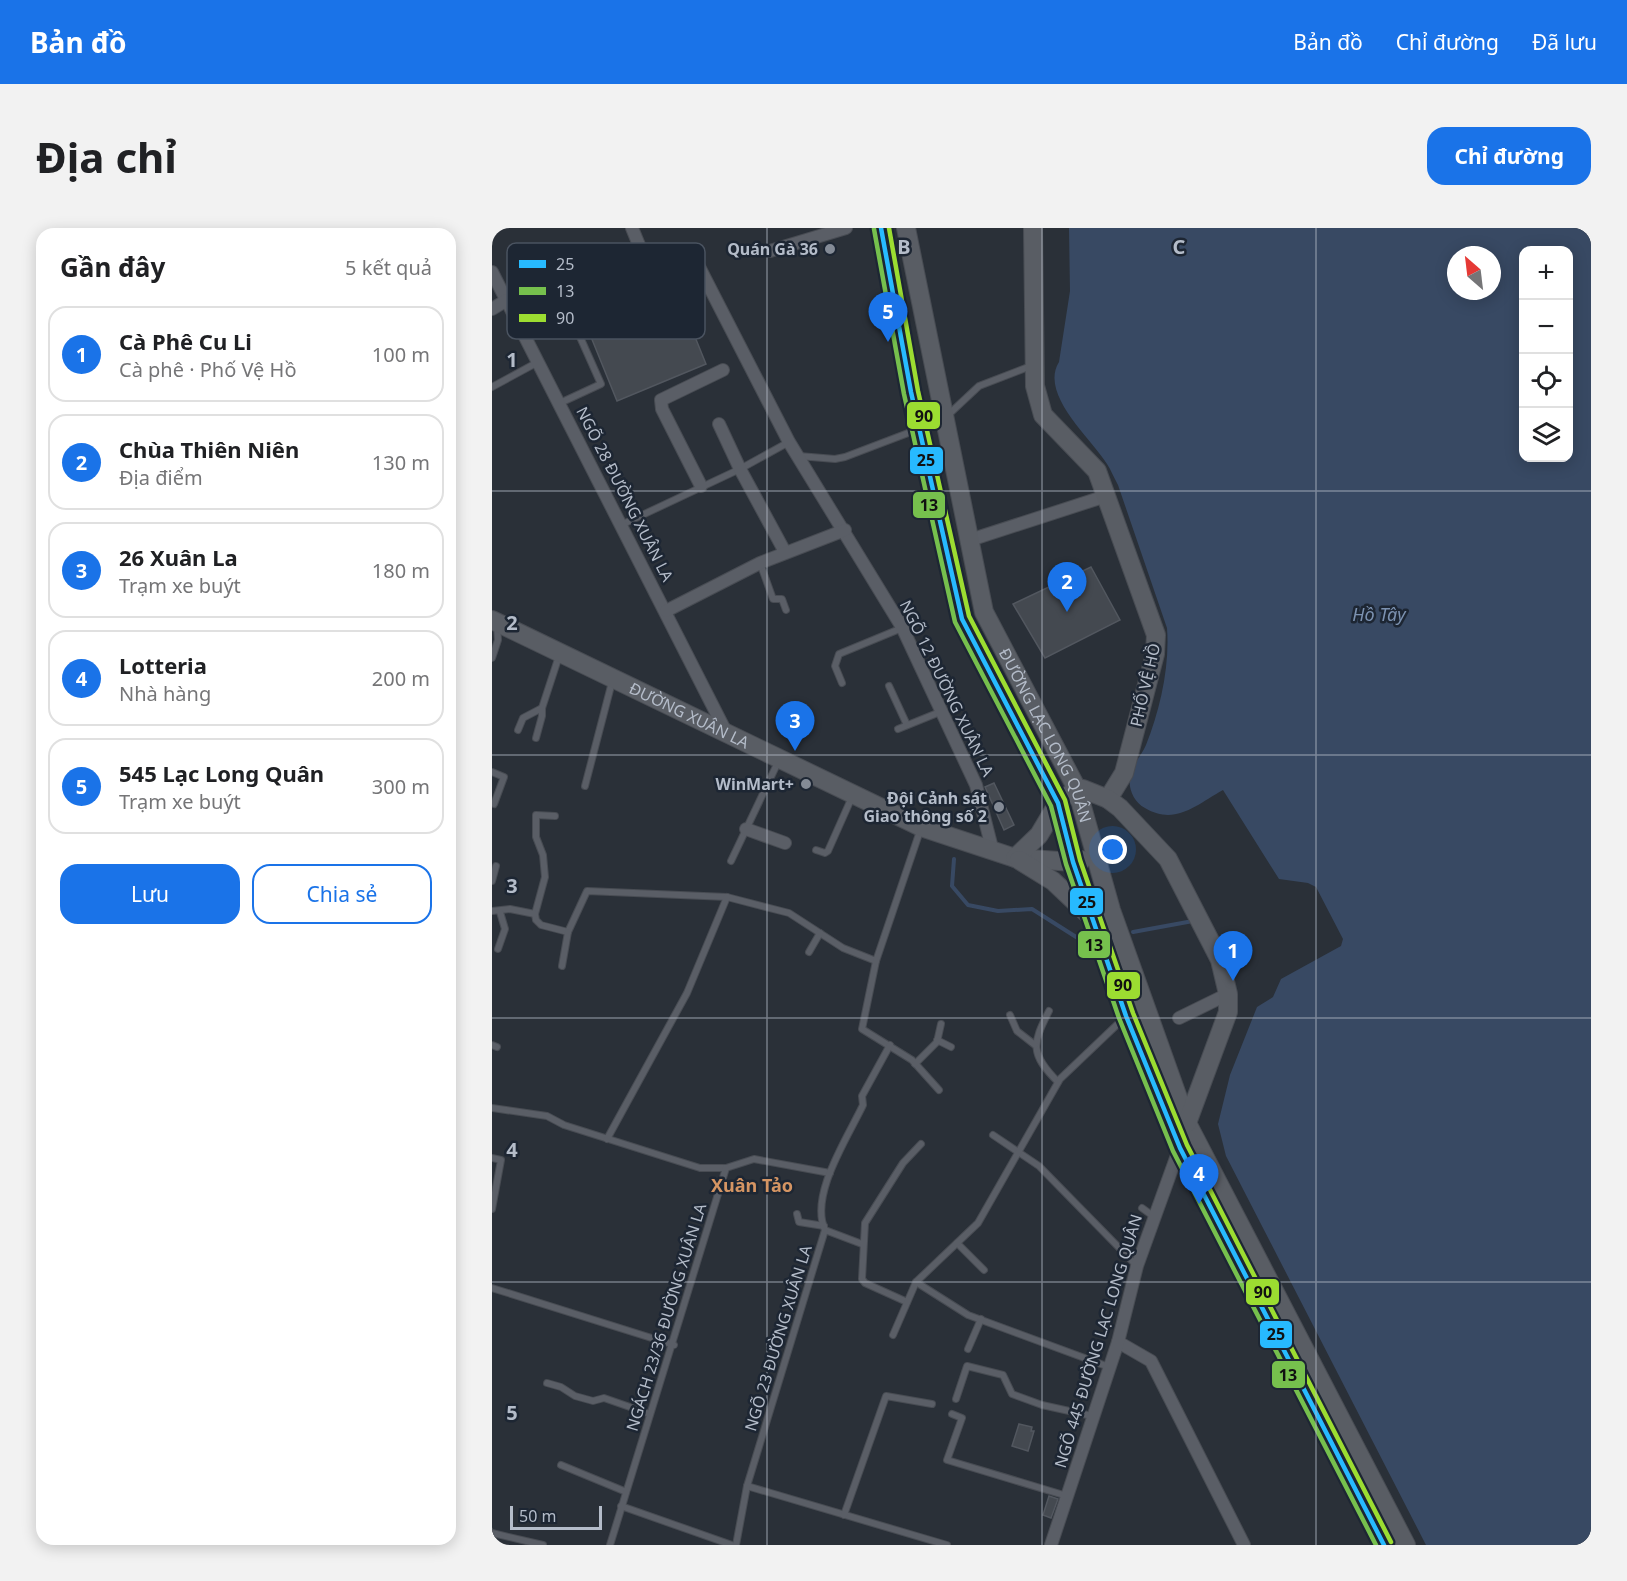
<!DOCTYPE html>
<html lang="vi">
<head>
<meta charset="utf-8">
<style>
  :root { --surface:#fff; --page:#f2f2f2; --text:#202124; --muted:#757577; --line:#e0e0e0; --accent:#1a73e8 }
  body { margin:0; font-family:"Noto Sans",sans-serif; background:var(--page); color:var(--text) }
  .controls { position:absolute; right:18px; top:18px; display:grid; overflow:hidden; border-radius:12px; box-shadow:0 3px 15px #0003 }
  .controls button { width:54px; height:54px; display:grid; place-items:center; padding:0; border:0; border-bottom:2px solid var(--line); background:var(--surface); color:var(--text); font:30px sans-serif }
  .compass { position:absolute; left:955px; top:18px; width:54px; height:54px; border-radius:50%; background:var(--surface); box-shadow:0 3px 15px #0003; rotate:332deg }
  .scale { position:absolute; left:18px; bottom:15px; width:92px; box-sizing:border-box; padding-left:6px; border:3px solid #b4bcc9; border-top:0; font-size:16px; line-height:21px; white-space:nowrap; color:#b4bcc9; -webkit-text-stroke:4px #1d2633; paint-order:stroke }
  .you { position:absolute; left:621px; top:622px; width:21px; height:21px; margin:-15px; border:4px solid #fff; border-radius:50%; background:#1a73e8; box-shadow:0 0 0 9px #1a73e833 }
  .badge { display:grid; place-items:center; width:39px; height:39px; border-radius:50%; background:var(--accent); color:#fff; font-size:20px; font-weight:700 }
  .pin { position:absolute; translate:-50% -50px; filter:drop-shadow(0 2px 3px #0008) }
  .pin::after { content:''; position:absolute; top:32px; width:21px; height:18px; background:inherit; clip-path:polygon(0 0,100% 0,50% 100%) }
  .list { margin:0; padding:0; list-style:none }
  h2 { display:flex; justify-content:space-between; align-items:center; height:78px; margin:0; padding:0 24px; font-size:26px }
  h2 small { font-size:20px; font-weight:400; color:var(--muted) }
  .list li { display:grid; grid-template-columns:39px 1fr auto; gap:18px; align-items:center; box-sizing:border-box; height:96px; margin:0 12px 12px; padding:0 12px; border:2px solid var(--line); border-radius:18px }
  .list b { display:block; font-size:22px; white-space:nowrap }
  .list p { margin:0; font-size:20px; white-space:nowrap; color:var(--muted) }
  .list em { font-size:20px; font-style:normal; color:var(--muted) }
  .actions { display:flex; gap:12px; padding:18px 24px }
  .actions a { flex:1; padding:14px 0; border:2px solid var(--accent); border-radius:18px; text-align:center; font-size:21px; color:var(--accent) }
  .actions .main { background:var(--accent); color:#fff }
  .icon { flex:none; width:33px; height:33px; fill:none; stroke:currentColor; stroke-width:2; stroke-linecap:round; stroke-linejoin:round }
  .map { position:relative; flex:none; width:1099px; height:1317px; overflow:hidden; border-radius:18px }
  header { display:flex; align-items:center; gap:36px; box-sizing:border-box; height:84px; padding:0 30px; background:var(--accent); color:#fff }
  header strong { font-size:28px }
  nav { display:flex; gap:33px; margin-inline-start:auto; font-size:21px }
  .intro { display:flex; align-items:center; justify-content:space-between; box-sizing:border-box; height:144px; padding:0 36px }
  h1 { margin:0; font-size:42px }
  .button { padding:15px 27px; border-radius:18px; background:var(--accent); color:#fff; font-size:21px; font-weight:700 }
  main { display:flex; gap:36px; padding:0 36px }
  aside { flex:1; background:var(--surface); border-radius:18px; box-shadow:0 3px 15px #0003 }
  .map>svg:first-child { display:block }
</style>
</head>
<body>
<header>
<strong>Bản đồ</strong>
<nav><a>Bản đồ</a><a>Chỉ đường</a><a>Đã lưu</a></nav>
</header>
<div class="intro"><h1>Địa chỉ</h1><a class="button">Chỉ đường</a></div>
<main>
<aside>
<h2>Gần đây<small>5 kết quả</small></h2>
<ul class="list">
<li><span class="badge">1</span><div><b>Cà Phê Cu Li</b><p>Cà phê · Phố Vệ Hồ</p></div><em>100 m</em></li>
<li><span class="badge">2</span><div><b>Chùa Thiên Niên</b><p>Địa điểm</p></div><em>130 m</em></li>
<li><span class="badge">3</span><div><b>26 Xuân La</b><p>Trạm xe buýt</p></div><em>180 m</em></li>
<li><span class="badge">4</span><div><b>Lotteria</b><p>Nhà hàng</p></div><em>200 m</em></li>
<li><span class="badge">5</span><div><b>545 Lạc Long Quân</b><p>Trạm xe buýt</p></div><em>300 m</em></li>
</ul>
<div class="actions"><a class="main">Lưu</a><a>Chia sẻ</a></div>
</aside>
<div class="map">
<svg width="1099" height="1317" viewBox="0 0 1099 1317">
  <rect width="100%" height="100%" fill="#2a3038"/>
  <!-- water -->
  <path fill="#384963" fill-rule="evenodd" d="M 577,0 L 1099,0 L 1099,1317 L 934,1317 L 734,928 L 726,896 L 738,847 L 765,779 L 781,769 L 789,751 L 849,718 L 851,711 L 824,659 L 816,655 L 787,651 L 731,562 C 704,577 683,598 653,580 C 642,574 636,561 638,549 C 639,538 650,527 654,517 C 668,482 678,438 675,400 L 626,257 C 622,250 619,242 615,236 C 599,210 547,166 567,134 L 578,63 ZM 1032,22 L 1076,22 L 1076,230 L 1032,230 ZM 964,27 L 1000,27 L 1000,63 L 964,63 Z"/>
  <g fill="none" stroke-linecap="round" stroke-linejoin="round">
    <!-- stream -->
    <g stroke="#384963" stroke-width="4">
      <polyline points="462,631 460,658 476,677 506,683 540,681 592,714"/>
      <polyline points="641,704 701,693"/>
    </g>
  </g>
  <!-- building -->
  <g fill="#444950" stroke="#52575f" stroke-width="1.5">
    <polygon points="175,40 214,136 125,173 86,77"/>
    <polygon points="599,339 628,392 553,430 521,376"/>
    <polygon points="502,555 522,597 512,602 493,559"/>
    <polygon points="527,1196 540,1199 539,1203 542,1203 536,1223 520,1218"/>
    <polygon points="557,1268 566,1271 559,1290 551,1287"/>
  </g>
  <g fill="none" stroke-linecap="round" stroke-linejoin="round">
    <!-- lane casing -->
    <g stroke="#484c53" stroke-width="8">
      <g id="lane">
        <polyline points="29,100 76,82 109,156 68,175"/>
        <polyline points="0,159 46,134"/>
        <polyline points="456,187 487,158 539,138"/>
        <polyline points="307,228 343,231 353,229 424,202"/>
        <polyline points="129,297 248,241 297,214"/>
        <polyline points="268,335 281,371 290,371 294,382"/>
        <polyline points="0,430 6,412 5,398"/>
        <polyline points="350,455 343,438 347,426 410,400"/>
        <polyline points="397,458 415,497"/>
        <polyline points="406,501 448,484"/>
        <polyline points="26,502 31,490 50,480"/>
        <polyline points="44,510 50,488 50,480 67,428"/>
        <polyline points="0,544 12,549 2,576"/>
        <polyline points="93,558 120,454"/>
        <polyline points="63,588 44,587 44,609 51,627 53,649 43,686 44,692 49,697 76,704 95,663 235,669 297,685 351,720 384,733"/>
        <polyline points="429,600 384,733 370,801 420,832 447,862"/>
        <polyline points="324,622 333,625 336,623 360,569"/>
        <polyline points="239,633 287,532"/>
        <polyline points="0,653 4,638"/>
        <polyline points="0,683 18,681 43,686"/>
        <polyline points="6,721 13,701 8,684"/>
        <polyline points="317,724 328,705"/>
        <polyline points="70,738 76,704"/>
        <path d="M 557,783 C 540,816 538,826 566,854"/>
        <polyline points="518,787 525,803 543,817"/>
        <polyline points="445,812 459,819"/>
        <polyline points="0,817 5,819"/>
        <polyline points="423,836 445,814 449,796"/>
        <polyline points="0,880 55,888 72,897 208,940 234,940 262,931 338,945"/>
        <polyline points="501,907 547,938 645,1038"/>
        <polyline points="115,911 195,765 235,669"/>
        <polyline points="0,930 9,932 0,981"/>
        <polyline points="650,980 661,988"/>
        <polyline points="305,986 307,994 332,998"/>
        <polyline points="333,1002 370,1016"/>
        <polyline points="465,1015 492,1042"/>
        <polyline points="424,1054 476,1087 617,1139"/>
        <polyline points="0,1060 182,1117"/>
        <polyline points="415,1074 373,1055 370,1051 373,995 411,935 429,916"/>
        <polyline points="401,1107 424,1054 486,995 568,851 632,790"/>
        <polyline points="476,1121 489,1091"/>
        <polyline points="55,1155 69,1159 83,1168 101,1173 112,1170 158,1186"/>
        <polyline points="464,1171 475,1138 511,1147 520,1166 550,1177 600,1188"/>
        <polyline points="460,1186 470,1190 455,1232 575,1268"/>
        <polyline points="69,1237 132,1263"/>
        <polyline points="255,1258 455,1317"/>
        <polyline points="129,1278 240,1317"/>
        <polyline points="352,1287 394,1168 440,1176"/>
        <polyline points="0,1305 51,1317"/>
        <polyline points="118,1317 234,940"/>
        <path d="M 244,1317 L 255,1258 L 333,1002 C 317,967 356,909 371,877 L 370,868 L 398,817"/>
      </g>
    </g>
    <!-- street casing -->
    <g stroke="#484c53" stroke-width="14">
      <g id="street">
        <polyline points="140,0 154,34"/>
        <polyline points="278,23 354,0"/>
        <polyline points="0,44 234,504"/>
        <polyline points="0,81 15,72"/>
        <polyline points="21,83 154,34 202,29 297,214 410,399 484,557 500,620"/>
        <polyline points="227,196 248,241 293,324"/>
        <polyline points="209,258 170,181 169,172 231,142"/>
        <polyline points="478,312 614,268"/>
        <polyline points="174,383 268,335 353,302"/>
        <polyline points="254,601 293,615"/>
        <polyline points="687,790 736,766"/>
        <polyline points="626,1114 659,1133 752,1317"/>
        <polyline points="559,1317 626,1114 645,1038 689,916"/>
      </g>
    </g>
    <!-- secondary casing -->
    <g stroke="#484c53" stroke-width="20">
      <g id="secondary">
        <polyline points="389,0 419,164 470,391 566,575 581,634 599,689 634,788 688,920 892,1317"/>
        <path id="s1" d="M 414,0 L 492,384 L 585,561 L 619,682 L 695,895 L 914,1317"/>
        <polyline points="541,0 543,158 551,187 605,243 664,407 663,426 632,545 616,571"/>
        <path id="s2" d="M 0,392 L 429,599 L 523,630 L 581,634 L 590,632"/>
        <polyline points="523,630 547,607 566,575 585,561 591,561 616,571 628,580 676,631 728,732 736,766 736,784 695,895"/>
        <polyline points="527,632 561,653 597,687"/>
      </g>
    </g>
    <!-- lane -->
    <use href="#lane" stroke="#5a5e66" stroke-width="6"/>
    <!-- street -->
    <use href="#street" stroke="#5a5e66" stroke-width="12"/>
    <!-- secondary -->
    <use href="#secondary" stroke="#595d64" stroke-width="18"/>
    <!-- bus-1 casing -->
    <g stroke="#1d2633" stroke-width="9">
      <polyline id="bus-1" points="389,0 419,164 470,391 566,575 581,634 634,788 688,920 892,1317"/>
    </g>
    <!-- bus-2 casing -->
    <g stroke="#1d2633" stroke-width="9">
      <polyline id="bus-2" points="382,1 412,166 463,394 559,578 574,636 627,790 681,923 884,1317"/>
    </g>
    <!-- bus-3 casing -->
    <g stroke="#1d2633" stroke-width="9">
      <polyline id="bus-3" points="397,0 426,163 477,388 573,572 588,632 641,785 695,917 899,1314"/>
    </g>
    <!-- bus-1 -->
    <use href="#bus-1" stroke="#27baff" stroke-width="4.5"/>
    <!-- bus-2 -->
    <use href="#bus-2" stroke="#76c04d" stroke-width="4.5"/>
    <!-- bus-3 -->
    <use href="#bus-3" stroke="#9cdd31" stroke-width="4.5"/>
  </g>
  <!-- grid -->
  <path fill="none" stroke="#b4bcc9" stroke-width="1.5" stroke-opacity="0.55" d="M 275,0 L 275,1317M 550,0 L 550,1317M 824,0 L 824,1317M 0,263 L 1099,263M 0,527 L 1099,527M 0,790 L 1099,790M 0,1054 L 1099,1054"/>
  <!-- markers -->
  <g fill="#848b96" stroke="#1d2633" stroke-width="2">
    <circle cx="338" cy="21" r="6"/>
    <circle cx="314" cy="556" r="6"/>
    <circle cx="507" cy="579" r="6"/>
  </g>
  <g text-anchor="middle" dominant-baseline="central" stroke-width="5" stroke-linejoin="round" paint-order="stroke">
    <!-- poi labels -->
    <g font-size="16" font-weight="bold" fill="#b4bcc9" stroke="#1d2633" text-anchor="end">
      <text x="326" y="21">Quán Gà 36</text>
      <text x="302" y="556">WinMart+</text>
      <text x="495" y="570">Đội Cảnh sát<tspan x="495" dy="18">Giao thông số 2</tspan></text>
    </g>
    <!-- street labels -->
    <g font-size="16" fill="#b4bcc9" stroke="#1d2633">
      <text transform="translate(133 266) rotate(63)">NGÕ 28 ĐƯỜNG XUÂN LA</text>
      <text transform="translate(653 457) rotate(-77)">PHỐ VỆ HỒ</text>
      <text transform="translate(455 460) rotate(64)">NGÕ 12 ĐƯỜNG XUÂN LA</text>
      <text stroke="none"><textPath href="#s2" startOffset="219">ĐƯỜNG XUÂN LA</textPath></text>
      <text stroke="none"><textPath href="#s1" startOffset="530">ĐƯỜNG LẠC LONG QUÂN</textPath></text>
      <text transform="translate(174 1089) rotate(-73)">NGÁCH 23/36 ĐƯỜNG XUÂN LA</text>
      <text transform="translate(286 1110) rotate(-73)">NGÕ 23 ĐƯỜNG XUÂN LA</text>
      <text transform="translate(606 1113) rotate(-73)">NGÕ 445 ĐƯỜNG LẠC LONG QUÂN</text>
    </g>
    <!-- water labels -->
    <g font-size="18" font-style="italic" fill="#7c92b1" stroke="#1d2633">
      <text x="887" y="386">Hồ Tây</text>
    </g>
    <!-- neighbourhood labels -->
    <g font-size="18" font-weight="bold" fill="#d59563" stroke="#1d2633">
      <text x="260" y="957">Xuân Tảo</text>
    </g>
  </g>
  <!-- legend -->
  <rect x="15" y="15" width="198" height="96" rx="9" fill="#1d2633" stroke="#4a5360" stroke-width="1.5"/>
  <rect x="27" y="32" width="27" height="8" fill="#27baff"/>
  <rect x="27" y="59" width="27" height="8" fill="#76c04d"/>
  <rect x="27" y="86" width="27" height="8" fill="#9cdd31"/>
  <g font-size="16" fill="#b4bcc9">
    <text x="64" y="42">25</text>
    <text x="64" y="69">13</text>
    <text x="64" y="96">90</text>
  </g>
  <g font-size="20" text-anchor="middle" font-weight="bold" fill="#b4bcc9" stroke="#1d2633" stroke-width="5" stroke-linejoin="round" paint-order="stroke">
    <text x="412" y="26">B</text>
    <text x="687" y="26">C</text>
    <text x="20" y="139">1</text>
    <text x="20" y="402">2</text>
    <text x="20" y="665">3</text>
    <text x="20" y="929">4</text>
    <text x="20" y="1192">5</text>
  </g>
  <g stroke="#1d2633" stroke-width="2">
    <rect x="414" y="173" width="35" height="29" rx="6" fill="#9cdd31"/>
    <rect x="417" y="218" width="35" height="29" rx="6" fill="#27baff"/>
    <rect x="420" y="263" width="34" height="28" rx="6" fill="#76c04d"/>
    <rect x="577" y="659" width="35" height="29" rx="6" fill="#27baff"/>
    <rect x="585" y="702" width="34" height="29" rx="6" fill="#76c04d"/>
    <rect x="614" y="743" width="35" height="29" rx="6" fill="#9cdd31"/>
    <rect x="753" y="1050" width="35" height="28" rx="6" fill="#9cdd31"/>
    <rect x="767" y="1092" width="34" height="29" rx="6" fill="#27baff"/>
    <rect x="779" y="1132" width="35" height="29" rx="6" fill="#76c04d"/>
  </g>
  <g font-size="16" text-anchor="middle" font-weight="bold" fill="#111">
    <text x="432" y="194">90</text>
    <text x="434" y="238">25</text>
    <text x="437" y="283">13</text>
    <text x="595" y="680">25</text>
    <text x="602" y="723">13</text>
    <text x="631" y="763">90</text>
    <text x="771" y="1070">90</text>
    <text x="784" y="1112">25</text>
    <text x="796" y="1153">13</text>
  </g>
</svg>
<div class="controls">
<button>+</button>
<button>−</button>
<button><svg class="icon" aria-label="locate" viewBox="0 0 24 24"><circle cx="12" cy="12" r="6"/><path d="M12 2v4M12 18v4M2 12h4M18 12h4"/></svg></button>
<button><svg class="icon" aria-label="layers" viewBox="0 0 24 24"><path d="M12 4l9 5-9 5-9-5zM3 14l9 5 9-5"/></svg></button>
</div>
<svg class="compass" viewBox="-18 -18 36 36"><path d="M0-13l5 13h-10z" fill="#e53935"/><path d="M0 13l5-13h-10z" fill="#757577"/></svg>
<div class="scale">50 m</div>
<div class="you"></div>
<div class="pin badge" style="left:741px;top:753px">1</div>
<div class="pin badge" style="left:575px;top:384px">2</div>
<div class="pin badge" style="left:303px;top:523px">3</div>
<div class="pin badge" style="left:707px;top:976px">4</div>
<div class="pin badge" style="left:396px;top:114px">5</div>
</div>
</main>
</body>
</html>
